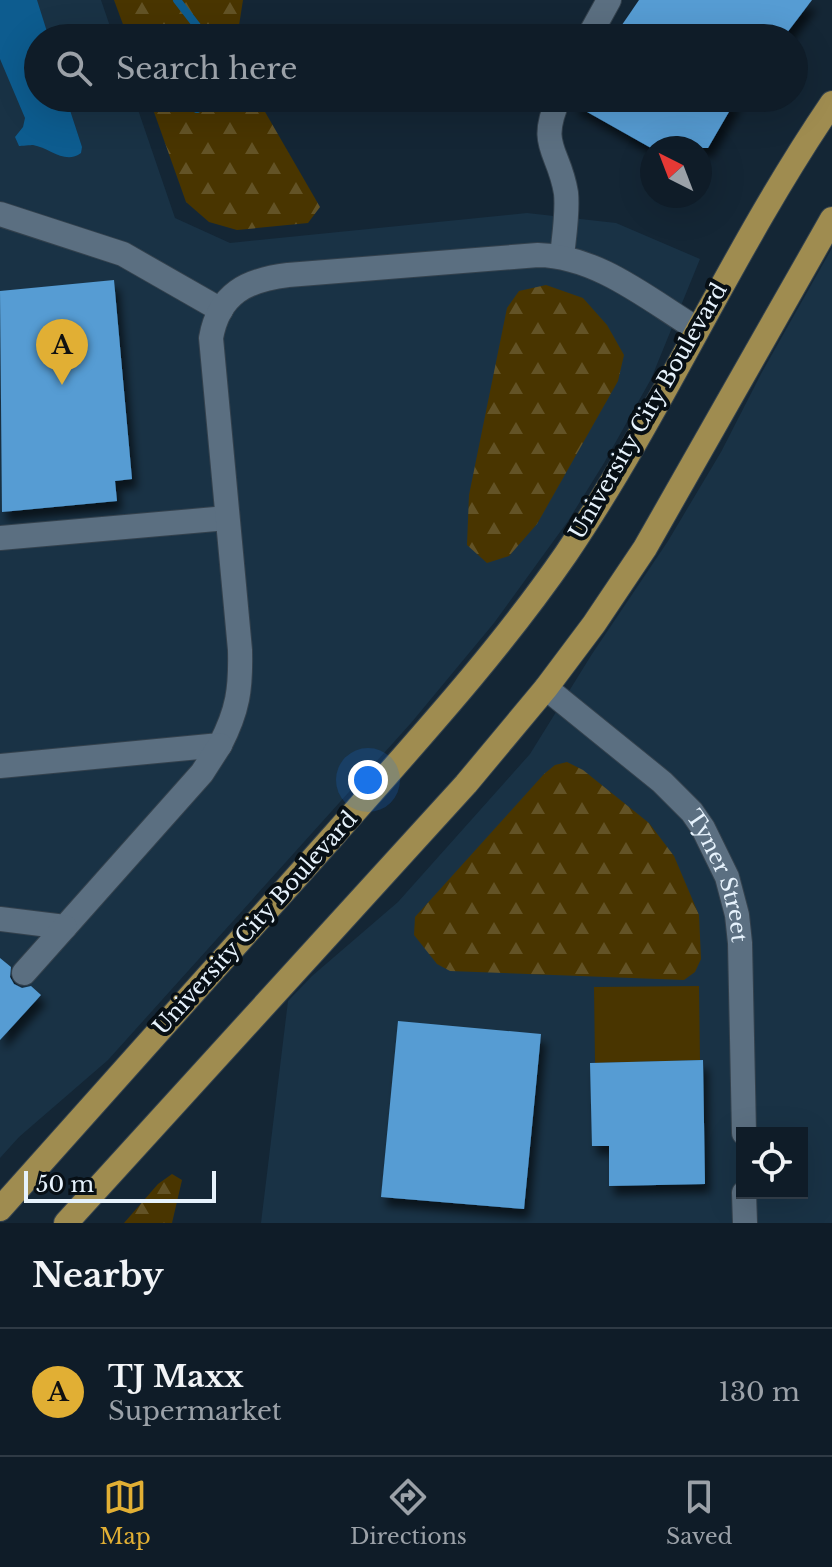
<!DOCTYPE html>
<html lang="en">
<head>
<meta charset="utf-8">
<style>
  :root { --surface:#0f1c28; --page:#182530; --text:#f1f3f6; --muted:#9ba1a8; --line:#2f3a45; --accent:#e1af34 }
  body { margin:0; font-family:"Libre Baskerville",serif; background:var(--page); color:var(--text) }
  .controls { position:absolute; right:24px; bottom:24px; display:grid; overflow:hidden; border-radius:0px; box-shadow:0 8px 32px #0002 }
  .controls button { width:72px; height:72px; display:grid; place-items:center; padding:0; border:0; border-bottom:2px solid var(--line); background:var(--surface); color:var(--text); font:40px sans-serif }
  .compass { position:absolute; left:640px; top:136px; width:72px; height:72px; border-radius:50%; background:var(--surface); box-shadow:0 8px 32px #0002; rotate:318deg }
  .scale { position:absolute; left:24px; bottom:20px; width:192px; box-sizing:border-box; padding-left:8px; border:4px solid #e6f2fc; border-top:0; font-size:22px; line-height:28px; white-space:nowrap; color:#e6f2fc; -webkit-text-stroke:6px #070f15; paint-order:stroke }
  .you { position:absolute; left:368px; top:780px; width:28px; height:28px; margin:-20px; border:6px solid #fff; border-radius:50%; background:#1a73e8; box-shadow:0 0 0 12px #1a73e833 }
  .badge { display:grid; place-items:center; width:52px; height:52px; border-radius:50%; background:var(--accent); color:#111; font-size:26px; font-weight:700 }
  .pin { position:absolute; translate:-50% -66px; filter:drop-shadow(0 2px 4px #0008) }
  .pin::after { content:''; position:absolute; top:42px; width:28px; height:24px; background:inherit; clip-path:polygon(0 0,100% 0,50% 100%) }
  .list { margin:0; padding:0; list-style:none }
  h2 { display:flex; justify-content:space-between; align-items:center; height:104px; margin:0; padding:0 32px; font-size:34px }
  h2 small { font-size:26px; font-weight:400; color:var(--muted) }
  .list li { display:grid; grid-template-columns:52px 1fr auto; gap:24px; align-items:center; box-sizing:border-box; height:128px; padding:0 32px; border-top:2px solid var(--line) }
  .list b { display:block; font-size:30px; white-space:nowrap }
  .list p { margin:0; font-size:26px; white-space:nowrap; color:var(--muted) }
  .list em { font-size:26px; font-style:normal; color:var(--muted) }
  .icon { flex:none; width:44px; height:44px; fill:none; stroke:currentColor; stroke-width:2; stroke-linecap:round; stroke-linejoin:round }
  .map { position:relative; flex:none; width:832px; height:1223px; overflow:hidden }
  .search { position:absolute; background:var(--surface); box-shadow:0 8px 32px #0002; left:24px; right:24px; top:24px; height:88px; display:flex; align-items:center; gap:20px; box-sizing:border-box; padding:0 28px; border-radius:44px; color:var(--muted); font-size:30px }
  .sheet { height:232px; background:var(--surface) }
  nav { display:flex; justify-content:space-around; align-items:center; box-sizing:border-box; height:112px; border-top:2px solid var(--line); background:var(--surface); font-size:22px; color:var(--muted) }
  nav a { display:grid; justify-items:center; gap:4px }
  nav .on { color:var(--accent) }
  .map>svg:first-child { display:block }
</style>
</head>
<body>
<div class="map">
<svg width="832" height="1223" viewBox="0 0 832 1223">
  <defs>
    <pattern id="forest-firs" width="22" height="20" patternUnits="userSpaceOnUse" patternTransform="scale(2)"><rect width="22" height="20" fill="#493500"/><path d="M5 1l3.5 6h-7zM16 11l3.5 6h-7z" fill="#635326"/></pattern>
    <filter id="shadow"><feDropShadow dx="5" dy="9" stdDeviation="4" flood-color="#0009"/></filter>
  </defs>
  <rect width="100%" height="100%" fill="#142635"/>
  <!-- built -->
  <g fill="#193245" fill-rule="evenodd">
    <polygon points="0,0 101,0 114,38 38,38 38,98 134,98 175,218 230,243 527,213 616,223 700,259 651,379 604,463 568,521 494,623 411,723 108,1060 19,1137 0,1158"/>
    <path d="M 832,248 L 832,1223 L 261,1223 L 288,1001 L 312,976 L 398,902 L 530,754 L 592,654 L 668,541 L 721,452 L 762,372 ZM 742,1133 L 802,1133 L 802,1193 L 742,1193 Z"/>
  </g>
  <!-- green -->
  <polygon fill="#493500" points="699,986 700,1060 595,1063 594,987"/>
  <!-- forest -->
  <g fill="url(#forest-firs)">
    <polygon points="114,0 243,0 237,38 128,38"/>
    <polygon points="149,98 257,98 320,207 308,223 237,230 209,222 186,202"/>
    <polygon points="546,285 583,298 607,325 624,355 618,381 537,524 509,556 487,563 467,545 469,495 507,308 519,291"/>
    <polygon points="567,762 583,770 649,823 674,856 699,915 701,959 695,972 684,980 450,971 437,964 414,935 415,917 544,774 555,765"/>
    <polygon points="172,1174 182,1180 172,1223 124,1223 158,1184"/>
  </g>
  <!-- water -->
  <path fill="#0d5c8f" d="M 0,0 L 37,0 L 49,38 L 38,38 L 38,98 L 66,98 L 82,147 L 81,153 C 65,165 50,148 33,145 C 31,145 21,146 19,146 L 15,137 L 23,127 L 25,118 L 0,59 Z"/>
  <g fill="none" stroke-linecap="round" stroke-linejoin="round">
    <!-- stream -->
    <g stroke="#0d5c8f" stroke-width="8">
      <polyline points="177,0 197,26 199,38"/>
      <polyline points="197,98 197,109"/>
    </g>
  </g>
  <!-- building -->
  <g fill="#569cd3" filter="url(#shadow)">
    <polygon points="639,0 812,0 783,38 613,38"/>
    <polygon points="574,98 737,98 708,148 651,148 573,104"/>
    <polygon points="114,280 132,479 115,481 117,501 2,512 0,291"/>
    <polygon points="0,958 11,967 10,977 14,984 22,988 31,986 41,995 0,1040"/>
    <polygon points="398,1021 541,1034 524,1209 381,1197"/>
    <polygon points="703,1060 705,1184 609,1186 609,1146 592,1146 590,1063"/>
  </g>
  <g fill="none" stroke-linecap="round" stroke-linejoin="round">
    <!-- minor casing -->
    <g stroke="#33414d" stroke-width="26">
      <g id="minor">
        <polyline points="588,38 609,0"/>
        <path d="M 559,98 C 537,147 559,149 566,193 C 568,213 564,236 562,256"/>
        <polyline points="0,214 123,254 221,310"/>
        <polyline points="0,538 227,518"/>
        <path id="s1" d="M 546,688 L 662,782 L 692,812 L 703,828 L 727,877 L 737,915 L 740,943 L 744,1133"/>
        <path d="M 0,766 L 220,745 C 238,710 241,689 240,650 L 211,338 C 219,293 247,280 288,275 L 538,255 C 597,256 648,299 697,329"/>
        <polyline points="0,919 65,927 202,773 220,745"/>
        <polyline points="24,973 65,927"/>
        <polyline points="744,1193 745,1223"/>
      </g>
    </g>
    <!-- major casing -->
    <g stroke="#33414d" stroke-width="26">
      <g id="major">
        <path d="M 0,1209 C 111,1084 223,959 335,834 C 415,743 497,654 566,554 C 664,409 733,248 832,103"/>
        <polyline points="66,1223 466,784 546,688 594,624 645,548 832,219"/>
      </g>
    </g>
    <!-- minor -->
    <use href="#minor" stroke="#5b6f81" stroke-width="24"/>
    <!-- major -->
    <use href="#major" stroke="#9f8c50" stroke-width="24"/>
  </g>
  <g text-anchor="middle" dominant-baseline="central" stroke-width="8" stroke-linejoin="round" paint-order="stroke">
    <!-- street labels -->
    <g font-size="22" fill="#e6f2fc" stroke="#070f15">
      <text transform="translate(648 411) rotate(-60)">University City Boulevard</text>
      <text stroke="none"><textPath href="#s1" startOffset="262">Tyner Street</textPath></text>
      <text transform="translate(255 923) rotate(-48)">University City Boulevard</text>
    </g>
  </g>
</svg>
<div class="controls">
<button><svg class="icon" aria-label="locate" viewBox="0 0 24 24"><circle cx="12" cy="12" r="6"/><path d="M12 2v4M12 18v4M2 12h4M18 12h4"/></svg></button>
</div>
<svg class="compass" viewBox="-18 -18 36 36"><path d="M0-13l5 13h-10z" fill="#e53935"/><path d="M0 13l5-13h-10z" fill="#9ba1a8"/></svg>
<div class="scale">50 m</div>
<div class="you"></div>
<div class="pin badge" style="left:62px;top:385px">A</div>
<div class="search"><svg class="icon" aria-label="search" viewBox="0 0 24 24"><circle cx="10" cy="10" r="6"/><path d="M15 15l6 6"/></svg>Search here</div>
</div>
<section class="sheet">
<h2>Nearby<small></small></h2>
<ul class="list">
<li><span class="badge">A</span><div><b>TJ Maxx</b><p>Supermarket</p></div><em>130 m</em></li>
</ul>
</section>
<nav>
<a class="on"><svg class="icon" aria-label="map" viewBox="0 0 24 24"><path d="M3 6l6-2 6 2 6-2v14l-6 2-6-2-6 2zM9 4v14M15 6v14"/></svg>Map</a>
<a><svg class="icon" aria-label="directions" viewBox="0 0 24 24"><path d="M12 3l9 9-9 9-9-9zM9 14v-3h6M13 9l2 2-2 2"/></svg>Directions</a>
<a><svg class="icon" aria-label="saved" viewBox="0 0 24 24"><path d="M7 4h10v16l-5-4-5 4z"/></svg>Saved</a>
</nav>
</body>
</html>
